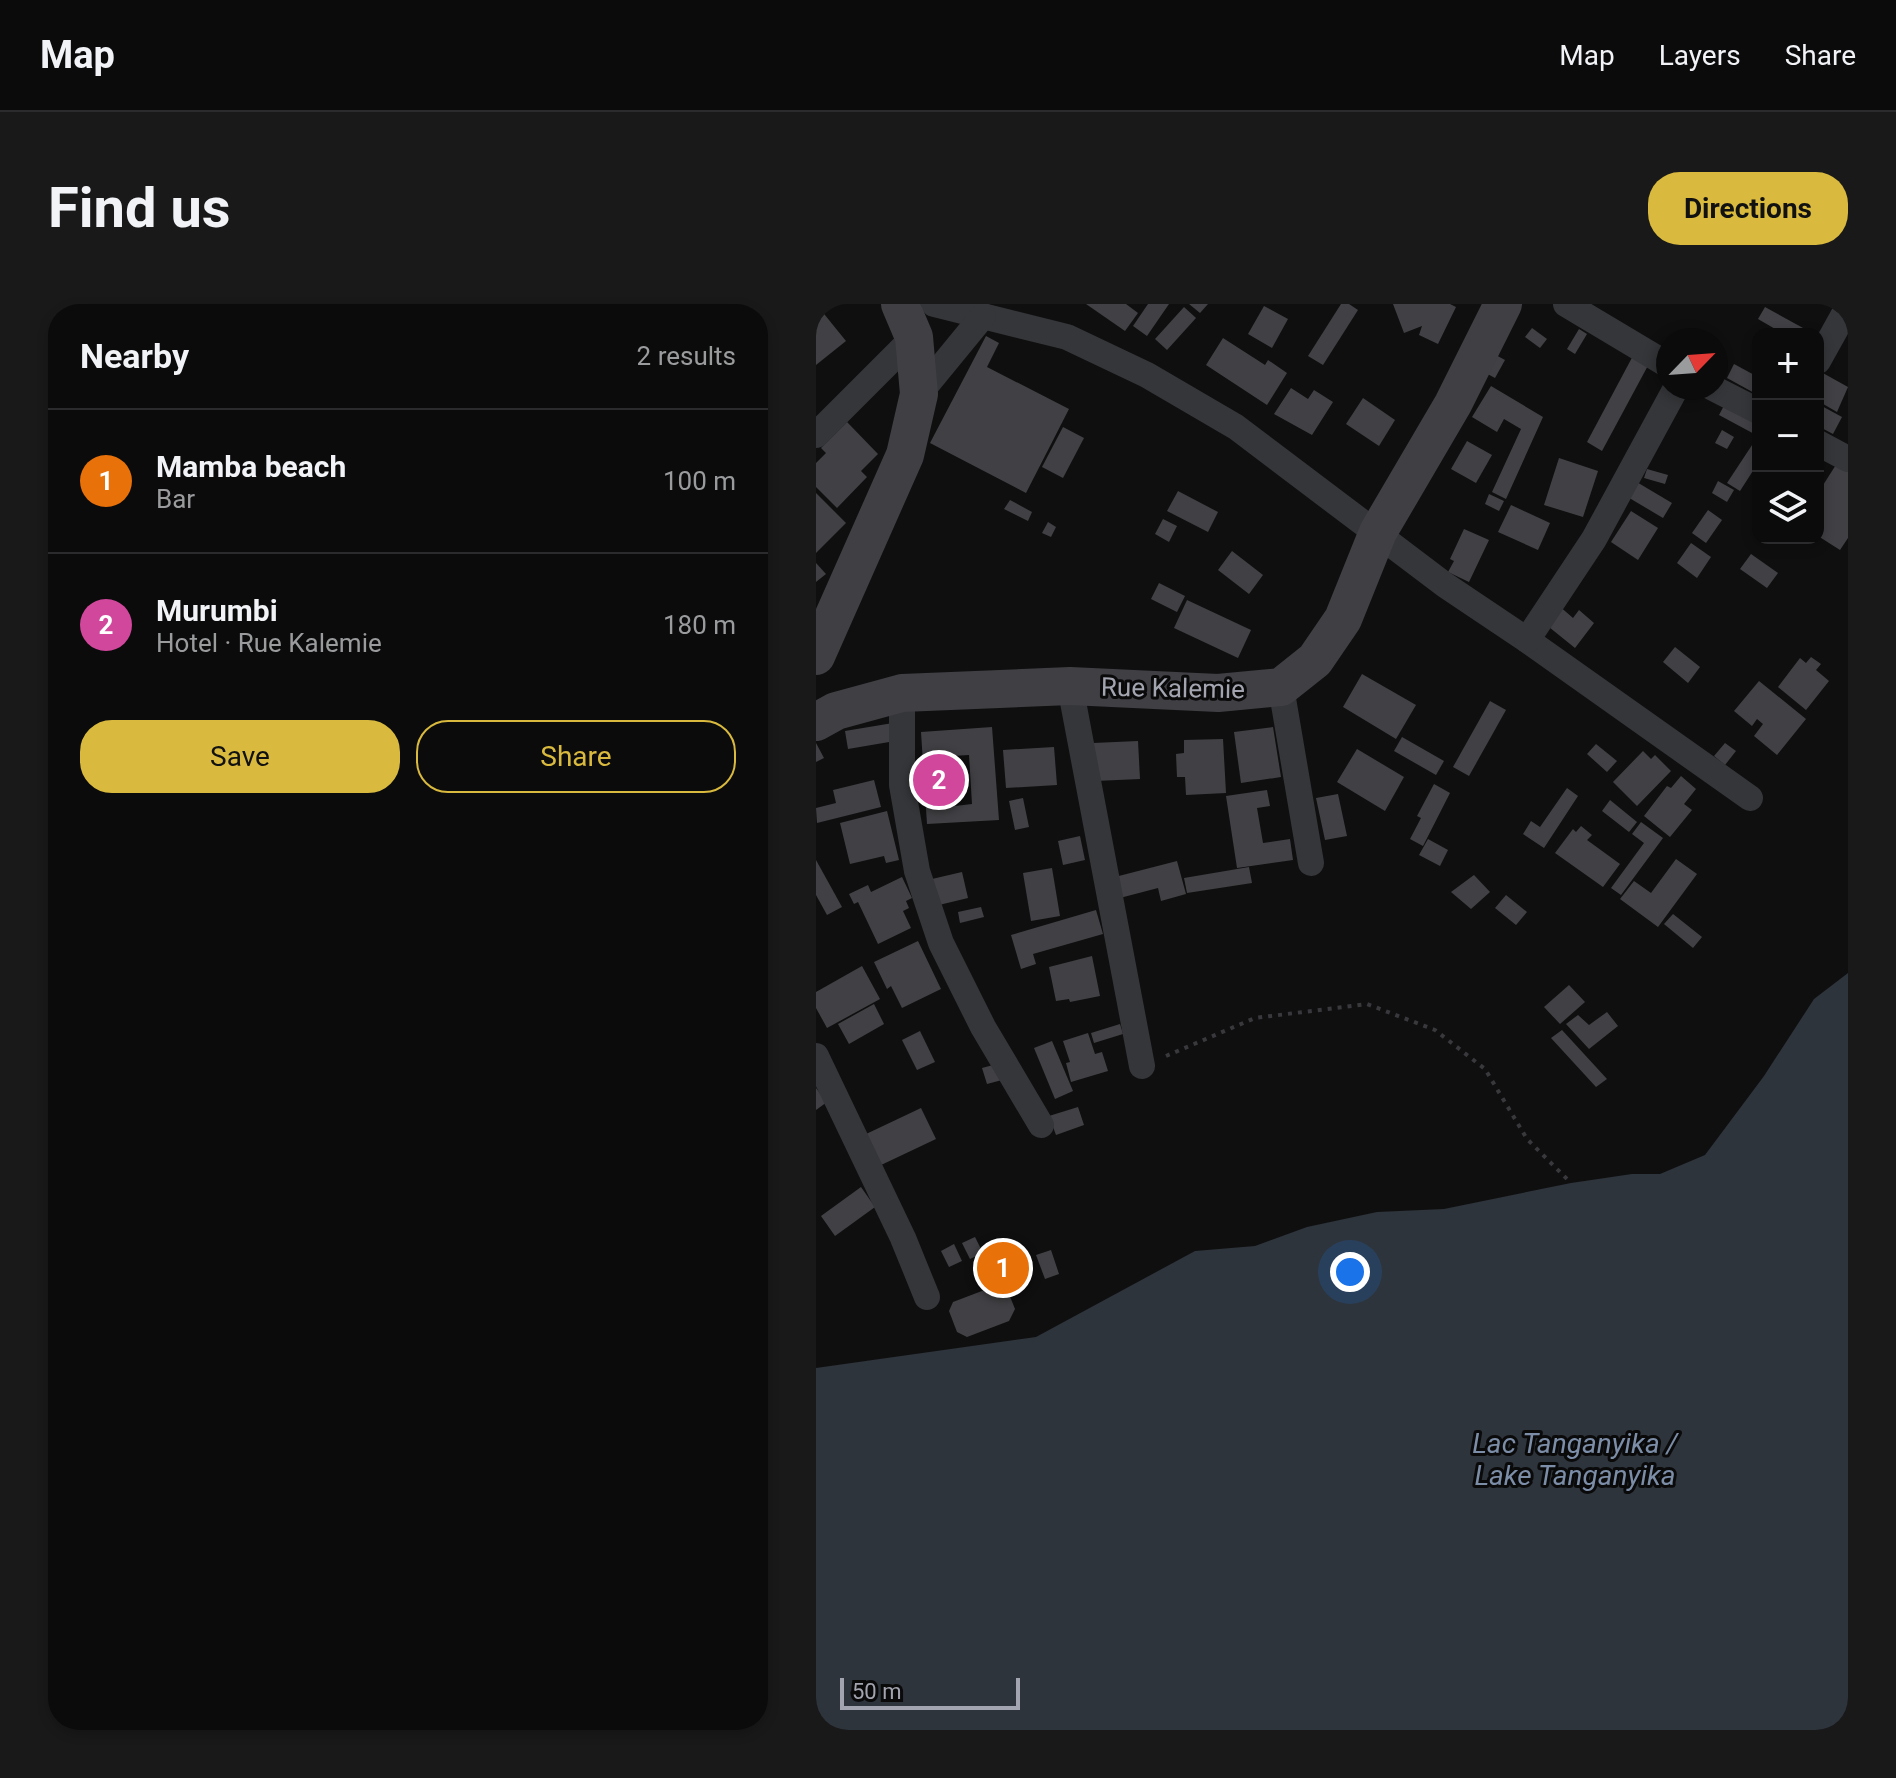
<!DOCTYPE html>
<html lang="en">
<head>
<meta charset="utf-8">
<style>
  :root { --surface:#0b0b0c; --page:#19191a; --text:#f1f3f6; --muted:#9a9b9d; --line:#2b2b2d; --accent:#d9ba3e }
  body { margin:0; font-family:Roboto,sans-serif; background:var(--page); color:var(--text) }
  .controls { position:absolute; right:24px; top:24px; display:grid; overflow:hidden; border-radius:16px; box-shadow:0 4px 12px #0003 }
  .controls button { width:72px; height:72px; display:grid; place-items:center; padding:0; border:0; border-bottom:2px solid var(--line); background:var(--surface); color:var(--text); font:40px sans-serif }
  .compass { position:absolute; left:840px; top:24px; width:72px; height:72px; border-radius:50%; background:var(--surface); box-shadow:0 4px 12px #0003; rotate:65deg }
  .scale { position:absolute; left:24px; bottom:20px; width:180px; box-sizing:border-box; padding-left:8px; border:4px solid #a2a4af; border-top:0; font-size:22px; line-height:28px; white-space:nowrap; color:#a2a4af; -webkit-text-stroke:6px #0a0a0b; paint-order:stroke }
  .you { position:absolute; left:534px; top:968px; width:28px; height:28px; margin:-20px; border:6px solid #fff; border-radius:50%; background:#1a73e8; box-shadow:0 0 0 12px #1a73e833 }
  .badge { display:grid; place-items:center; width:52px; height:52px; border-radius:50%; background:var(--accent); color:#fff; font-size:26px; font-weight:700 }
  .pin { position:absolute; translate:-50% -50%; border:4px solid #fff; box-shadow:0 2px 8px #0006 }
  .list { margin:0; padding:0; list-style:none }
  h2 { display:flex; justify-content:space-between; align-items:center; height:104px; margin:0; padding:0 32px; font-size:34px }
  h2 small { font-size:26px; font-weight:400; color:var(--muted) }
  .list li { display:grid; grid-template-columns:52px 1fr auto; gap:24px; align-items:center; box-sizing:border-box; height:144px; padding:0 32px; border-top:2px solid var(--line) }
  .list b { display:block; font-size:30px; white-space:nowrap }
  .list p { margin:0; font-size:26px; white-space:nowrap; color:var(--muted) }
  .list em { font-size:26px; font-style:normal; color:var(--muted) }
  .actions { display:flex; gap:16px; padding:24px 32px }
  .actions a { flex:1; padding:18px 0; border:2px solid var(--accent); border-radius:32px; text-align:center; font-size:28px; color:var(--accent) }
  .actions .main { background:var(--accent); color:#111 }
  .icon { flex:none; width:44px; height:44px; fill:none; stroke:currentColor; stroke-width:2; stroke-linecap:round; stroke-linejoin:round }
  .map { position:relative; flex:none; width:1032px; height:1426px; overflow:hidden; border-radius:32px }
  header { display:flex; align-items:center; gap:48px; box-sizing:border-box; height:112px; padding:0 40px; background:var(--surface); border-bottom:2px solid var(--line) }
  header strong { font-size:38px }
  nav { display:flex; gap:44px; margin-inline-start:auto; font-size:28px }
  .intro { display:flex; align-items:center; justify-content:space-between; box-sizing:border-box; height:192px; padding:0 48px }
  h1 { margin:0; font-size:56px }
  .button { padding:20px 36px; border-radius:32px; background:var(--accent); color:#111; font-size:28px; font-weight:700 }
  main { display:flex; gap:48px; padding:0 48px }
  aside { flex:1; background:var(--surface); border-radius:32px; box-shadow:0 4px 12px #0003 }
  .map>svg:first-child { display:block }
</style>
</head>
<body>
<header>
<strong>Map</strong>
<nav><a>Map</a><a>Layers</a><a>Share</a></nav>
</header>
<div class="intro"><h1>Find us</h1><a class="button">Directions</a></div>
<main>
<aside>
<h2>Nearby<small>2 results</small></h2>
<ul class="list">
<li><span class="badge" style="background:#e8710a">1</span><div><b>Mamba beach</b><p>Bar</p></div><em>100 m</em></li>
<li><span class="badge" style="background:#d1479c">2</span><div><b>Murumbi</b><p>Hotel · Rue Kalemie</p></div><em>180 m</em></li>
</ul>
<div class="actions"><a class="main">Save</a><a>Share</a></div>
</aside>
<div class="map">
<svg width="1032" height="1426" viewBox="0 0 1032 1426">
  <rect width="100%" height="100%" fill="#0f0f10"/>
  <!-- water -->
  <polygon fill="#2e343b" points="1032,669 1032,1426 0,1426 0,1064 220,1033 379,947 439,942 491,923 561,908 628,905 755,879 816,870 844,870 889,851 948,772 998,695"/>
  <!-- building -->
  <g fill="#414145" fill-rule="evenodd">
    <polygon points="0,0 30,37 0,61"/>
    <polygon points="270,0 310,0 322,9 309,27"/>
    <polygon points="332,0 353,0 331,32 317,22"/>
    <polygon points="373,0 392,0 384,9"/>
    <polygon points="525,0 533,0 542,6 507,61 492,52"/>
    <polygon points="577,0 634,0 640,3 622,40 603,31 606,22 588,29"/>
    <polygon points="448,2 472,15 456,44 432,30"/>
    <polygon points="368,3 380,14 351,46 339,35"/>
    <polygon points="949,3 998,30 968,30 942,15"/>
    <polygon points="716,24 731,35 724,44 709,33"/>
    <polygon points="763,25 771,30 759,50 751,45"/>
    <polygon points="170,32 183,39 171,63 253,105 210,189 114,139"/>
    <polygon points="407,34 449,61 452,56 471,69 451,101 390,61"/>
    <polygon points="819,48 835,56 786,147 771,138"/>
    <polygon points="676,49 689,56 679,74 666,67"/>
    <polygon points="918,60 942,73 942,91 911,74"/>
    <polygon points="1005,68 1032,83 1021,108 1002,97 1002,73"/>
    <polygon points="675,82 727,113 690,195 676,188 705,125 688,115 681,128 656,113"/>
    <polygon points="475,84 492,95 498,86 517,98 496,131 458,110"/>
    <polygon points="547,94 579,116 563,142 530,120"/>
    <polygon points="911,96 942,113 942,132 903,111"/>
    <polygon points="1002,100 1026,113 1017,130 1002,122"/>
    <polygon points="31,118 62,150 45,167 51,173 21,204 0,183 0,159 10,149 5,144"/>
    <polygon points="247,123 268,134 247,174 226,163"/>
    <polygon points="906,126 918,133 911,145 899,139"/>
    <polygon points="940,135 942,137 942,159 924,187 911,179"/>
    <polygon points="651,137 676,151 660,179 635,165"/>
    <polygon points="743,154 782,167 767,213 728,201"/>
    <polygon points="1023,156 1032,162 1032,234 1024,246 1002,232 1002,189"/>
    <polygon points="831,165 852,171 849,180 828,174"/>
    <polygon points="819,177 856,199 847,214 810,192"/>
    <polygon points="902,177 918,186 911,198 896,189"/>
    <polygon points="362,187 402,208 392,228 351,207"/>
    <polygon points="0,189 30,219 0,249"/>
    <polygon points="673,190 688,197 683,207 669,200"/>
    <polygon points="194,196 216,208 212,217 188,205"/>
    <polygon points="695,201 734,219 722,246 682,228"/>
    <polygon points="892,206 906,216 890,239 876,229"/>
    <polygon points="815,207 842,224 822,256 795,238"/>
    <polygon points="347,215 361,222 353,238 339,230"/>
    <polygon points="232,218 240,223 235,233 226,229"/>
    <polygon points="648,225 673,236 653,278 632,268 638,257 634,255"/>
    <polygon points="875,239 895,253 881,274 861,259"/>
    <polygon points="416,247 447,271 433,290 402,266"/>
    <polygon points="935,250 962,269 951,284 924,265"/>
    <polygon points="0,259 10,270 0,278"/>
    <polygon points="343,279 369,292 361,308 335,295"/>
    <polygon points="371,296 435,326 422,354 358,324"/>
    <polygon points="742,301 757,314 763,306 778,319 759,344 728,319"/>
    <polygon points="859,343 884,363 872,379 847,358"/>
    <polygon points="995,353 1005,360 1000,366 1013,377 990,406 962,383 984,354 990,359"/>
    <polygon points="546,370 600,401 580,435 527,403"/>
    <polygon points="943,377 990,415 961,451 938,432 947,420 941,415 936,422 918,407"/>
    <polygon points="674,397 690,406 653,472 637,463"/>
    <polygon points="77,419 79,437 32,445 29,427"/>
    <path d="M 176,423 L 183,516 L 111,520 L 105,428 ZM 153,451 L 156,500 L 139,502 L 136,452 Z"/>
    <polygon points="457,423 465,473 425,479 418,428"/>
    <polygon points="586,433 628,457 620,471 578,447"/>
    <polygon points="407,435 410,489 370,491 369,473 361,473 360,450 368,449 368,436"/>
    <polygon points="322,437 324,475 279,477 277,439"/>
    <polygon points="0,439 8,454 0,458"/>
    <polygon points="909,439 920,447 909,461 898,452"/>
    <polygon points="780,440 801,457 791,468 771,450"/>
    <polygon points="238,443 241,481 190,484 187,446"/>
    <polygon points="541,445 588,473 569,507 521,478"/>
    <polygon points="827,447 835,455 839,451 855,467 821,502 797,478"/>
    <polygon points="865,472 880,485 868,500 876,506 854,533 828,512 851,482 855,484"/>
    <polygon points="58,476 65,503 1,519 0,504 20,499 17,486"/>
    <polygon points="618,480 634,489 607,542 594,535 605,514 601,512"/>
    <polygon points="751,484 762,492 728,544 707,530 715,517 724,523"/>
    <polygon points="451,486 454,502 441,504 447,539 474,535 477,556 421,564 410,492"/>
    <polygon points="522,490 531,532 509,536 500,494"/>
    <polygon points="207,494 213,523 199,526 193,497"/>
    <polygon points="794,496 821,518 813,528 786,507"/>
    <polygon points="71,507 83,556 70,559 68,552 34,560 24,519"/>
    <polygon points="825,518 847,534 805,591 795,584 828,539 816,530"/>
    <polygon points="765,522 776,531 771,536 804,560 787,583 739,549 757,525 760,528"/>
    <polygon points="264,532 269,556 247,561 242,537"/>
    <polygon points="612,535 632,546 624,562 603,551"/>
    <polygon points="860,555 881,570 842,623 804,595 818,577 835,589"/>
    <polygon points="0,556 26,603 11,611 0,591"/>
    <polygon points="361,557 370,590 345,597 342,584 300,595 295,574"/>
    <polygon points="433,563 436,579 371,589 368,574"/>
    <polygon points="236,564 244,612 215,617 207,569"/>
    <polygon points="146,568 152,594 123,601 116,575"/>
    <polygon points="658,571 674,588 655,605 635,588"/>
    <polygon points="86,573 96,594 90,597 93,604 87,607 95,624 62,640 42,598 38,600 33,590 52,581 55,588"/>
    <polygon points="690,591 711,608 700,621 679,604"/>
    <polygon points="165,603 168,613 144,619 142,608"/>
    <polygon points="280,606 287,630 217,650 220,660 205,665 195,631"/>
    <polygon points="857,610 886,633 877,644 848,620"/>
    <polygon points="102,637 125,685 86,704 75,682 71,685 58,658"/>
    <polygon points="276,652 284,692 254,698 253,695 240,697 233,663"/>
    <polygon points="46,662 64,695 11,724 0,704 0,688"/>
    <polygon points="753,681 769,698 744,720 728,703"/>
    <polygon points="58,700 68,720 33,740 22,720"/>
    <polygon points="791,708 802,722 773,745 750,720 762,711 773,721"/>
    <polygon points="304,720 307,730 278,739 275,729"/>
    <polygon points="746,726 791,775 780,783 735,734"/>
    <polygon points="104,727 119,758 101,766 86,736"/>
    <polygon points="272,729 279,750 286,748 292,767 255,778 250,759 254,758 247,737"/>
    <polygon points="236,737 257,787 239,795 218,744"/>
    <polygon points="181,760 186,776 171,780 166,764"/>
    <polygon points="0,784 11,798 0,806"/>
    <polygon points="262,803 268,821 240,831 233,812"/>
    <polygon points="105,804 120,835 63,862 48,831"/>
    <polygon points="45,883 59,903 19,932 5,912"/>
    <polygon points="159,933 167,949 154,955 146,939"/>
    <polygon points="138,940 146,957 133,963 125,947"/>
    <polygon points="235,946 243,970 229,975 220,951"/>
    <polygon points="179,982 191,985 199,1005 193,1017 151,1033 141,1028 133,1007 137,998"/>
  </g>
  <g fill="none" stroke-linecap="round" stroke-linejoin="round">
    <!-- path -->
    <polyline stroke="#39393d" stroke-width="4" stroke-dasharray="4 6" stroke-linecap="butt" points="350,752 439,714 551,700 619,726 669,765 711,835 755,879"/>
    <!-- street -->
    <g stroke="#353639" stroke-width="26">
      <polyline points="118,0 251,33 331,71 420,123 629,281 711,336 934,494"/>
      <polyline points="750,0 852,61"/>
      <polyline points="1002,57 1032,3"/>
      <polyline points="897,84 942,107"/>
      <polyline points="103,90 167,12"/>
      <polyline points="0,131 98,33"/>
      <polyline points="1002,139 1032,155"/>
      <polyline points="711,336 778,235 860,84"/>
      <polyline points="254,382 326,762"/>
      <polyline points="465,383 495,559"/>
      <polyline points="86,389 86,481 101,567 125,639 167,723 225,821"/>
      <polyline points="0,752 87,934 111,993"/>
    </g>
    <!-- secondary -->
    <g stroke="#3f3f44" stroke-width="38">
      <polyline points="0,352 89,151 103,90 98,33 84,0"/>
      <polyline points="0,418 20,407 86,389 254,382 402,389 465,383 499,356 527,315 562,228 637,100 687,0"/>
    </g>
  </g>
  <g text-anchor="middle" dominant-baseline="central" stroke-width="6" stroke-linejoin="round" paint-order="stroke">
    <!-- street labels -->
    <g font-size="26" fill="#a2a4af" stroke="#0a0a0b">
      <text transform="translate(357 384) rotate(1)">Rue Kalemie</text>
    </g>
    <!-- water labels -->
    <g font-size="28" font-style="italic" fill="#7c8da7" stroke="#0a0a0b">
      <text x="759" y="1139">Lac Tanganyika /<tspan x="759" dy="32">Lake Tanganyika</tspan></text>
    </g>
  </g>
</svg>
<div class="controls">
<button>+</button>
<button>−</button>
<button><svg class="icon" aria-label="layers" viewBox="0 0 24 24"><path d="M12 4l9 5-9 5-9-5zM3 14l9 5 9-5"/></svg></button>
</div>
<svg class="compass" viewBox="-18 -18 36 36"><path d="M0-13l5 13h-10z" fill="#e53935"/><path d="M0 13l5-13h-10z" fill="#9a9b9d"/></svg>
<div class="scale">50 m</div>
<div class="you"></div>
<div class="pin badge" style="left:187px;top:964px;background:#e8710a">1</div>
<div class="pin badge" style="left:123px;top:476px;background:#d1479c">2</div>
</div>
</main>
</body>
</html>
